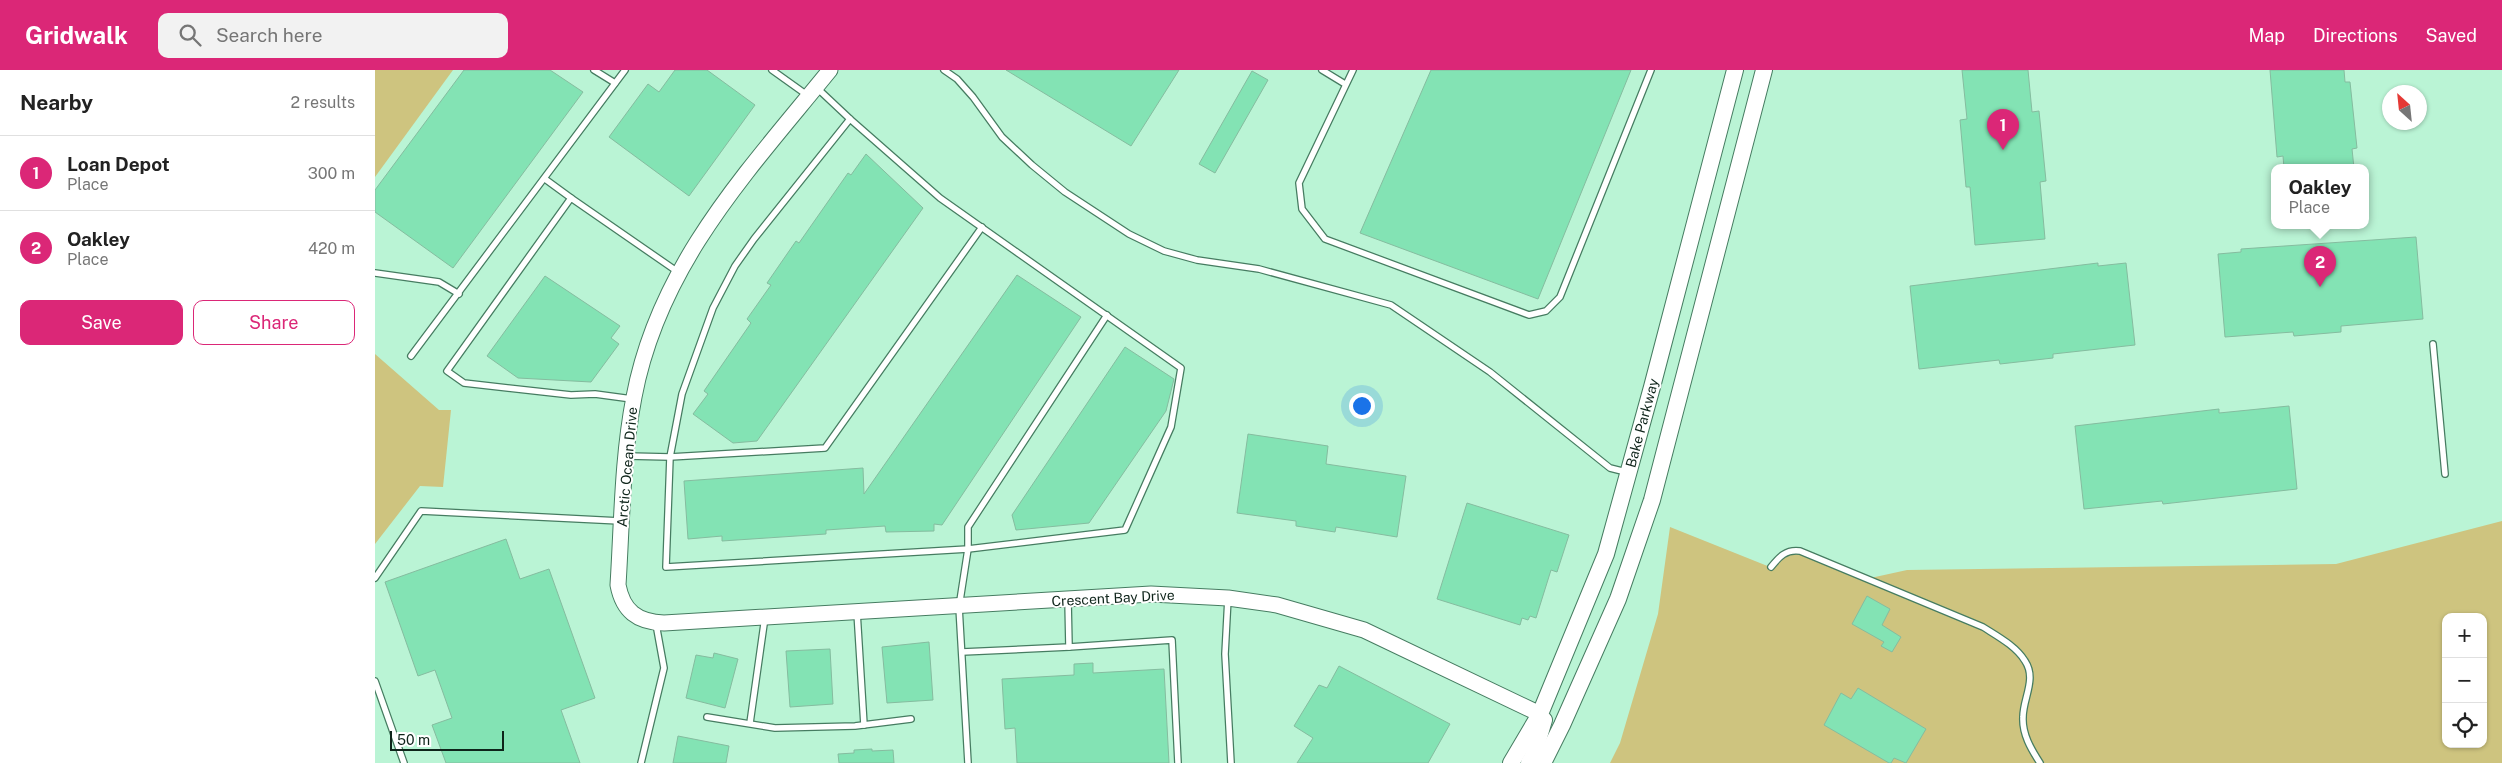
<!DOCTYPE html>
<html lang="en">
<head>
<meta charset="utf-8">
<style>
  :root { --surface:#fff; --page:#f2f2f2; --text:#222; --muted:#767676; --line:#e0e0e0; --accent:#db2777 }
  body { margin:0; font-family:"Public Sans",sans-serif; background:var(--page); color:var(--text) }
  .controls { position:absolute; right:15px; bottom:15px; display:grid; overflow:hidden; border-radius:10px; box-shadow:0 1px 4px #0004 }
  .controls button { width:45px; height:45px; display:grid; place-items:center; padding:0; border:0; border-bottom:1px solid var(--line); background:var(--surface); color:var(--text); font:25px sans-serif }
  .compass { position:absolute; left:2007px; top:15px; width:45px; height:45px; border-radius:50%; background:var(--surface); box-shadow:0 1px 4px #0004; rotate:333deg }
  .scale { position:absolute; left:15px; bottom:12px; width:114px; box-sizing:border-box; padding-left:5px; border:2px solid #0e241a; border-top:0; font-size:14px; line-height:18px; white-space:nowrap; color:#0e241a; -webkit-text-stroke:4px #fff; paint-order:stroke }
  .you { position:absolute; left:986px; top:335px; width:18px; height:18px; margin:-12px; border:4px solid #fff; border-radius:50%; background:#1a73e8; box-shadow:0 0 0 8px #1a73e833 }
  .badge { display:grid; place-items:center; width:32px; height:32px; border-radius:50%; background:var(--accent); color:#fff; font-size:16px; font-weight:700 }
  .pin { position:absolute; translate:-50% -41px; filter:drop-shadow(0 1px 2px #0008) }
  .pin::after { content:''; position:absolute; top:26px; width:18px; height:15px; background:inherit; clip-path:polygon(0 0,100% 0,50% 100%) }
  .popup { position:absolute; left:1896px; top:94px; width:98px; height:65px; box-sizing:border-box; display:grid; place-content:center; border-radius:10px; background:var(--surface); filter:drop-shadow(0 1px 4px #0005); font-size:16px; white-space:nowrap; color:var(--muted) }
  .popup b { font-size:19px; color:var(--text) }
  .popup::after { content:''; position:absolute; left:50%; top:100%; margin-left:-10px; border:10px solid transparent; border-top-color:var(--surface) }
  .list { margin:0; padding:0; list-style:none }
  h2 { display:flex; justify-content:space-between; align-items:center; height:65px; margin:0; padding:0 20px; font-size:21px }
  h2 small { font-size:16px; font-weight:400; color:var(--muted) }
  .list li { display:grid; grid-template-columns:32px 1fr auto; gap:15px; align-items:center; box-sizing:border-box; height:75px; padding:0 20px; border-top:1px solid var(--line) }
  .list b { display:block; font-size:19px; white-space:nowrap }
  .list p { margin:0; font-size:16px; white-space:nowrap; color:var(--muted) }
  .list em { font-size:16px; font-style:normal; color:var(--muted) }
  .actions { display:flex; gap:10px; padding:15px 20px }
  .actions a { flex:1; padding:11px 0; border:1px solid var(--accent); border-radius:10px; text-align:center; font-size:18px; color:var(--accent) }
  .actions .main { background:var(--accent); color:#fff }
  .icon { flex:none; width:28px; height:28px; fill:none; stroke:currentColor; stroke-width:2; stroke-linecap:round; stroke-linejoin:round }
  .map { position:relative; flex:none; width:2127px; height:693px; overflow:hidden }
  header { display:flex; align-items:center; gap:30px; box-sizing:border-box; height:70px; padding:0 25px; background:var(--accent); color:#fff }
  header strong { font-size:24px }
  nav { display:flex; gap:28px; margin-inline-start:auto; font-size:18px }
  .search { width:350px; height:45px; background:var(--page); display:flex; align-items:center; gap:12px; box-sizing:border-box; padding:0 18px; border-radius:10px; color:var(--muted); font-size:19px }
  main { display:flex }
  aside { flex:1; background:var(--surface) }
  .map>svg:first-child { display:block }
</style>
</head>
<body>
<header>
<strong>Gridwalk</strong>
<div class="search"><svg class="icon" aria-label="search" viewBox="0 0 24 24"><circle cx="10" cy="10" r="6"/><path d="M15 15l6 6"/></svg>Search here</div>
<nav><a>Map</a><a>Directions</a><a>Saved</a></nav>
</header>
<main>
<aside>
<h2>Nearby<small>2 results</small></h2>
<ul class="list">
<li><span class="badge">1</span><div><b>Loan Depot</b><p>Place</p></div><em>300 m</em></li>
<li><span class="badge">2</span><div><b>Oakley</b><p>Place</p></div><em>420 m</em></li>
</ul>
<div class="actions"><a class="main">Save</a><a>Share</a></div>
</aside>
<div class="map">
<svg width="2127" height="693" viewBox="0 0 2127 693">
  <rect width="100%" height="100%" fill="#baf4d5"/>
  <!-- green -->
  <g fill="#cec47f" fill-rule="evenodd">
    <polygon points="0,0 78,0 0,107"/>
    <polygon points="0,284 64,340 76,340 68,417 45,416 0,474"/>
    <path d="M 2127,451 L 2127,693 L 1235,693 L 1245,673 L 1283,544 L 1295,457 L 1395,497 L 1410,482 L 1425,481 L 1491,509 L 1532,500 L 1961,494 ZM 2071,547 L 2108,547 L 2108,674 L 2071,674 Z"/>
  </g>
  <!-- building -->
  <g fill="#83e3b4" stroke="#85bc9f">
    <polygon points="89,0 175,0 208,22 78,198 0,142 0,120"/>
    <polygon points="300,0 332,0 380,35 314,126 234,67 273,14 284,22"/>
    <polygon points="631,0 804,0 756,76"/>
    <polygon points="1056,0 1256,0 1163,229 985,163"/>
    <polygon points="1587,0 1653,0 1657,42 1664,41 1671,111 1665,112 1670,169 1600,175 1595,117 1591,117 1585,50 1592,49"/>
    <polygon points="1895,0 1969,0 1970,12 1975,12 1982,78 1977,79 1979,98 1909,98 1908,86 1902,87"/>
    <polygon points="877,1 893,10 840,103 824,94"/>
    <polygon points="491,84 548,138 382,371 358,373 318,344 333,324 329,321 376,253 372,249 396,215 392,213 421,171 424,173 473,103 476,105"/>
    <polygon points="2041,167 2048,249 1966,256 1966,262 1919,266 1918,262 1850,267 1843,184 1866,182 1866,179"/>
    <polygon points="1723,193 1723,196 1751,193 1760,275 1678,284 1678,288 1625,294 1624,290 1544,299 1535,216"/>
    <polygon points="642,205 706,247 567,455 559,454 559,461 511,462 510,456 451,460 451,464 347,471 347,466 313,469 309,411 488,398 489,424"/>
    <polygon points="170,206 245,256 236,268 244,274 216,312 143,308 112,286"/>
    <polygon points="750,277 799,309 791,341 714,453 641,460 637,445"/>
    <polygon points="1914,336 1922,419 1788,434 1787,431 1709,439 1700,356 1844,339 1844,343"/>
    <polygon points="873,364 953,376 951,394 1031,406 1022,467 961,457 960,462 921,456 921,451 862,443"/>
    <polygon points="1092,433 1194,465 1182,502 1176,500 1161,548 1155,546 1153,550 1147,548 1145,555 1062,529"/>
    <polygon points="131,469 145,509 174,499 220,628 186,640 205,693 71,693 57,655 77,648 60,600 43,606 10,512"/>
    <polygon points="1492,526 1515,539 1507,555 1526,567 1517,582 1506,576 1509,572 1477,554"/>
    <polygon points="554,572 558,630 512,633 507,577"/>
    <polygon points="455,579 458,634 415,637 411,581"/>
    <polygon points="339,583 363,589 350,638 311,628 321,585 338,588"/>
    <polygon points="718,593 718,603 789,599 794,693 642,693 640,658 630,659 627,609 699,605 699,594"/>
    <polygon points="964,596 1075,654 1053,693 922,693 938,668 919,656 944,615 952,618"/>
    <polygon points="1483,618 1551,659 1531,693 1519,688 1516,693 1514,693 1449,655 1466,623 1476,629"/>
    <polygon points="303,666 354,676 351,693 298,693"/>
    <polygon points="497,679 497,681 518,680 519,693 464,693 463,684 479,683 479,680"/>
  </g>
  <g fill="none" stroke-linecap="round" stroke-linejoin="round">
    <!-- service casing -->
    <g stroke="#467c61" stroke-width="8">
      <g id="service">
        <polyline points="219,0 240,13"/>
        <polyline points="397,0 432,25"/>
        <polyline points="569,0 582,9 598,27 627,67 657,95 690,122 754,164 789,181 822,190 884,199 1016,235 1115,302 1235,398 1251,402"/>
        <polyline points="947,0 970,14"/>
        <polyline points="978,0 924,113 927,139 950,169 1154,245 1171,241 1185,227 1276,0"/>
        <polyline points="442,18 475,49"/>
        <polygon points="475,49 565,128 806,298 796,357 750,460 593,479 291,497 295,387 307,324 338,238 360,196 379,169"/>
        <polyline points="170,109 196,128"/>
        <polyline points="0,203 64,212 84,224"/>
        <polyline points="2058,274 2070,404"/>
        <polyline points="36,286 250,0"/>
        <polyline points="257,329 220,324 196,325 89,313 72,301 196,128 303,202"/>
        <polyline points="252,386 295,387 450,378 607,157"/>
        <path d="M 1396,497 C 1404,487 1411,479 1425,481 L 1608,557 C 1622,566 1641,576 1650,591 C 1662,609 1648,628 1648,647 C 1647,664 1656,679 1665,693"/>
        <polyline points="0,508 46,441 245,451"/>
        <polyline points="853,528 850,584 856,693"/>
        <polyline points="482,542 489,655"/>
        <polyline points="694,577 797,570 803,693"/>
        <polyline points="587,582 694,577 693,530"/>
        <polyline points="0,611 29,693"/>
        <polyline points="332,647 400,658 480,656 536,649"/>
        <polyline points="375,653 390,547"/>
        <polyline points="266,693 289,598 281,554"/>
        <polyline points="593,693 584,537 593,479 593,457 732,245"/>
      </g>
    </g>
    <!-- tertiary casing -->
    <g stroke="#467c61" stroke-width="17">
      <path id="tertiary" d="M 455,0 C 373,101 284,194 259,327 C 247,389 247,452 243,515 C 248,541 262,552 289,553 L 776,524 L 853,528 L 902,535 L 989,560 L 1165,644"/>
    </g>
    <!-- secondary casing -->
    <g stroke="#467c61" stroke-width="18">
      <g id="secondary">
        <polyline points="1136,693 1165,644 1231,484 1277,317 1360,0"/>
        <polyline points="1154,693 1159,684 1169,650"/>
        <polyline points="1168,693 1187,655 1243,529 1277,430 1389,0"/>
      </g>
    </g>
    <!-- service -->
    <use href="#service" stroke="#fff" stroke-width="5.5"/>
    <!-- tertiary -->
    <use href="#tertiary" stroke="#fff" stroke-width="15"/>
    <!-- secondary -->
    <use href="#secondary" stroke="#fff" stroke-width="16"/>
  </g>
  <g text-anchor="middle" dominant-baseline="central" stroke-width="4" stroke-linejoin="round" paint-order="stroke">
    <!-- street labels -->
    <g font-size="14" fill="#0e241a" stroke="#fff">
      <text transform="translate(1267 353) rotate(-75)">Bake Parkway</text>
      <text transform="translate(252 397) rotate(-85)">Arctic Ocean Drive</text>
      <text transform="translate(738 528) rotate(-3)">Crescent Bay Drive</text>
    </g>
  </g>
</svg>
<div class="controls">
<button>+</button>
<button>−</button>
<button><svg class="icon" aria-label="locate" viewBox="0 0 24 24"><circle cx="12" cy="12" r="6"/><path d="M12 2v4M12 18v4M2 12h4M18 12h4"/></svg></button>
</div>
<svg class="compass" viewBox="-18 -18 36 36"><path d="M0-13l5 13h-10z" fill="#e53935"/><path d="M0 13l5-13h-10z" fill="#767676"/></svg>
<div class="scale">50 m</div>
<div class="you"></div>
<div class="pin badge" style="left:1628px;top:80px">1</div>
<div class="pin badge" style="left:1945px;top:217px">2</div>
<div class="popup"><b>Oakley</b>Place</div>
</div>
</main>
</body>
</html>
